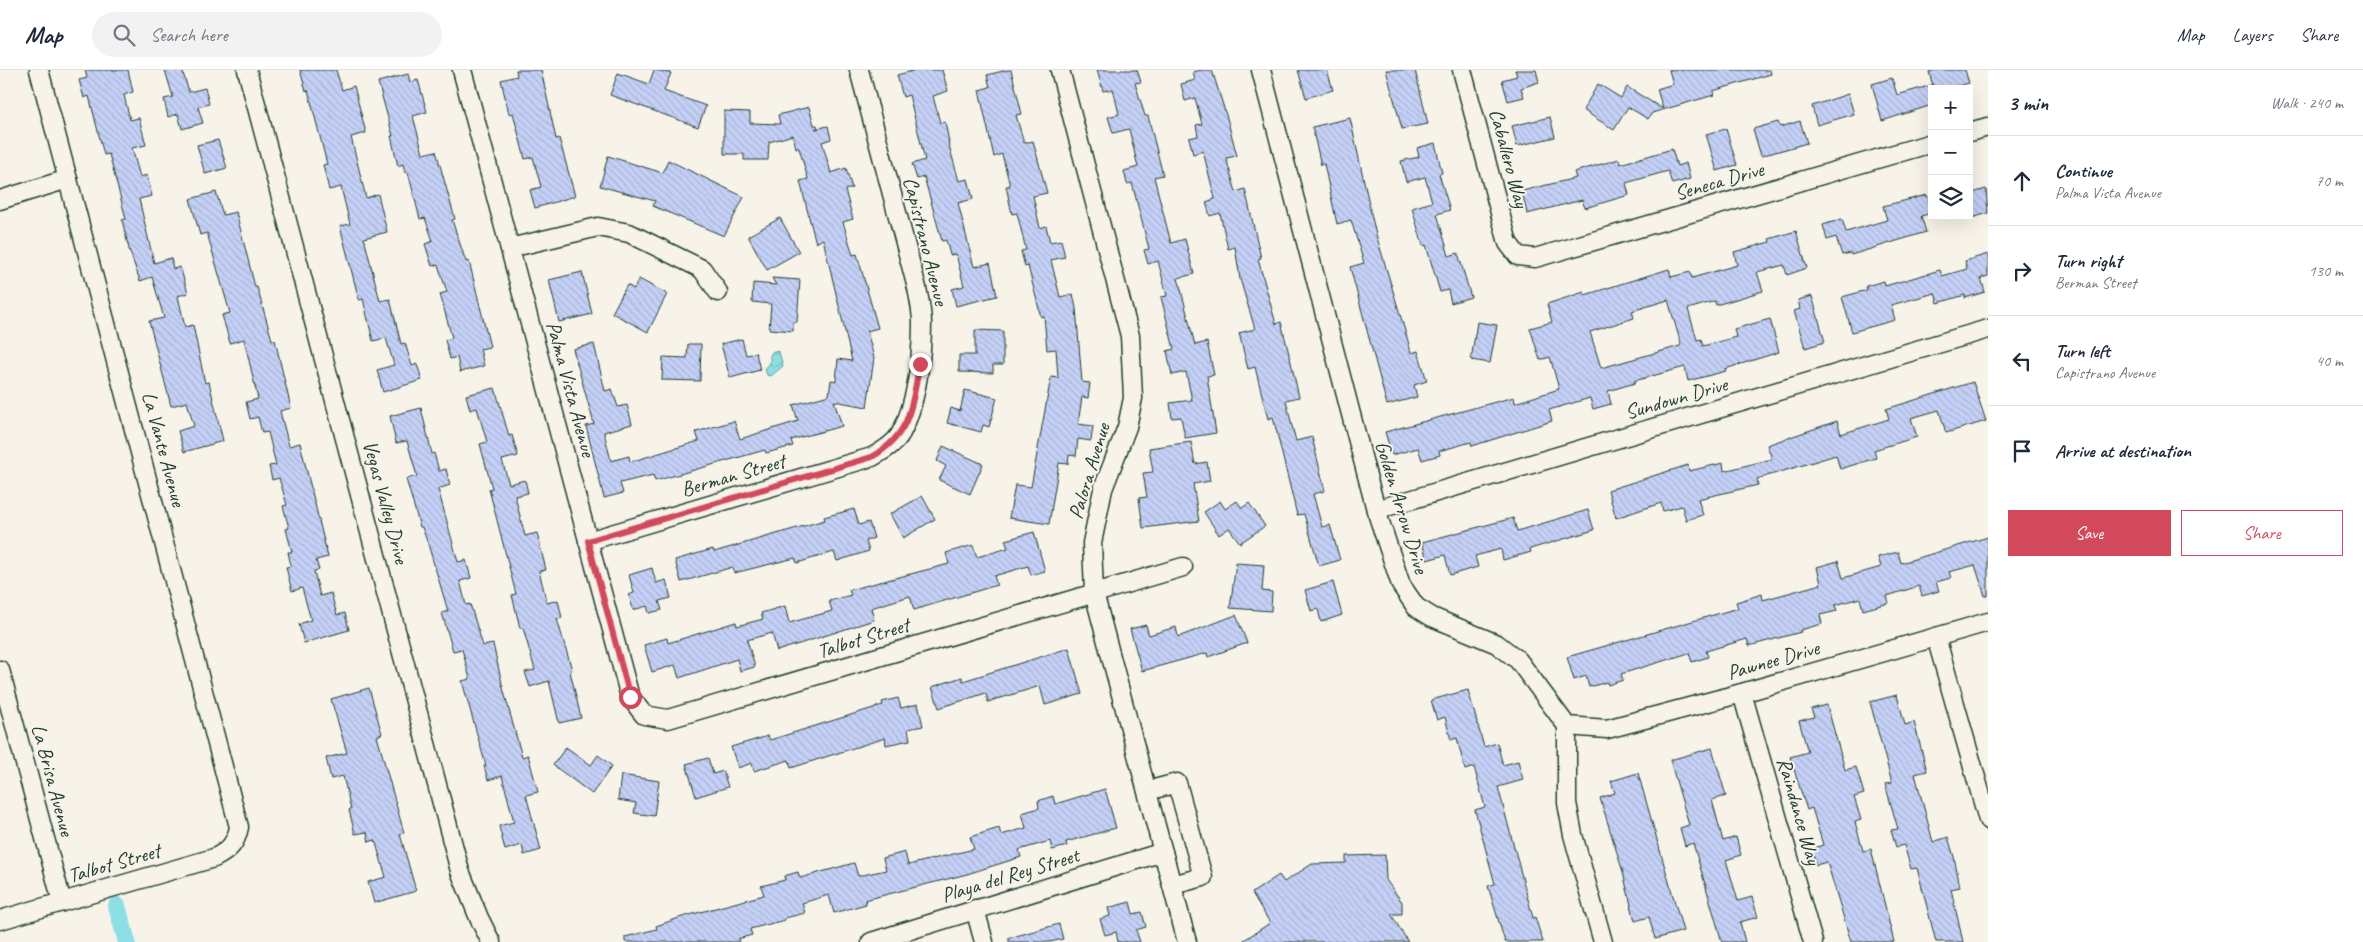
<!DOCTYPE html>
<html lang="en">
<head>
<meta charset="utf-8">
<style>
  :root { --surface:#fff; --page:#f2f2f3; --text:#1f2937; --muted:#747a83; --line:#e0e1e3; --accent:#d1495b }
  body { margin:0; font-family:Caveat,sans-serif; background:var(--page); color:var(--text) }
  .controls { position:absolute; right:15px; top:15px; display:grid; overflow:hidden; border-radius:0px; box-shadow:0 5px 20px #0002 }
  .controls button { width:45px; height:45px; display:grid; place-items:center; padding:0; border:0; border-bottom:1px solid var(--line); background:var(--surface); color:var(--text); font:25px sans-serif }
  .stop { position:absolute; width:15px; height:15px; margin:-11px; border:4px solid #d1495b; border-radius:50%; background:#fff }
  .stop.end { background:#d1495b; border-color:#fff; box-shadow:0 1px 5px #0008 }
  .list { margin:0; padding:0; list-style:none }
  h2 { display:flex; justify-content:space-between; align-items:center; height:65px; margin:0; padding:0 20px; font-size:21px }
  h2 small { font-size:16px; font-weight:400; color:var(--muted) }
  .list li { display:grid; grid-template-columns:32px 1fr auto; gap:15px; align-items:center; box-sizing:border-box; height:90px; padding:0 20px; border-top:1px solid var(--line) }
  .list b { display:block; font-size:19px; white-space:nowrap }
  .list p { margin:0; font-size:16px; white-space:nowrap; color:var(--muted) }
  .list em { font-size:16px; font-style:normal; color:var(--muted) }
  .actions { display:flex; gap:10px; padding:15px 20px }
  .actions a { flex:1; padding:11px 0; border:1px solid var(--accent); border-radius:0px; text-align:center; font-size:18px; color:var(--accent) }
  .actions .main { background:var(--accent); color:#fff }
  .icon { flex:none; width:28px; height:28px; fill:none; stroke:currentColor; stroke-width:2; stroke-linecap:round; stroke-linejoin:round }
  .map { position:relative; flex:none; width:1988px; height:872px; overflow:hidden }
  header { display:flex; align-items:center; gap:30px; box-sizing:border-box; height:70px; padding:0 25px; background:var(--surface); border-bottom:1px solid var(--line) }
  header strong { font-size:24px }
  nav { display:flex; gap:28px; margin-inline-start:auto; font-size:18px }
  .search { width:350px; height:45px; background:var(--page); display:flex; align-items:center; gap:12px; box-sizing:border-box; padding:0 18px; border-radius:28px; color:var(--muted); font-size:19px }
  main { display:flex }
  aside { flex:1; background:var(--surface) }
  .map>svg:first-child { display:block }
</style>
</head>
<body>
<header>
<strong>Map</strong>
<div class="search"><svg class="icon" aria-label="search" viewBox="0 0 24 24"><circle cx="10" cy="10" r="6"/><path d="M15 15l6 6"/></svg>Search here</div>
<nav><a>Map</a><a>Layers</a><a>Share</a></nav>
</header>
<main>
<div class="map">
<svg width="1988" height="872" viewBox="0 0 1988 872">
  <defs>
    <pattern id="water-waves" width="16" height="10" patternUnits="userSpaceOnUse" patternTransform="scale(1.25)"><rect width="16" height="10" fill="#8ddfe5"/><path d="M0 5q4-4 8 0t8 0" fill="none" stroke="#79c0c5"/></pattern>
    <pattern id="building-back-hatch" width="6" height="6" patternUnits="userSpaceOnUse" patternTransform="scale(1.25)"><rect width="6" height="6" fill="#c5d0f7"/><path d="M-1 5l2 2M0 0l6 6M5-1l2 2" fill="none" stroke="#a9b4d4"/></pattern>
  </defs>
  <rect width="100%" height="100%" fill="#f7f3e8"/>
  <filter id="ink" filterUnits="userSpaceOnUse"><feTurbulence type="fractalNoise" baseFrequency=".02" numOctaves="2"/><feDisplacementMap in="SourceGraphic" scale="10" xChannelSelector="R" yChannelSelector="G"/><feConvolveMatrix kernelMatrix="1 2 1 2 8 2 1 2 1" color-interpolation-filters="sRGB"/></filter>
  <g filter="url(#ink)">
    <!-- water -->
    <polygon fill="url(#water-waves)" stroke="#619e9e" points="773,281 779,282 783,296 771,306 767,305 765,299 770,293 770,285"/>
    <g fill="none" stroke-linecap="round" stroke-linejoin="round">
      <!-- canal -->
      <polyline stroke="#8ddfe5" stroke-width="18" points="117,836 127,872"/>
    </g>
    <!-- building -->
    <g fill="url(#building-back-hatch)" stroke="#1f3d34" fill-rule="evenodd">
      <polygon points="85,0 128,0 133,22 124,25 130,50 139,48 146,75 132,78 140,107 147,105 152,126 139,129 154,193 171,188 173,199 180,197 188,223 178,226 185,257 193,255 205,313 209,312 223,371 184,382 178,361 194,356 187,332 171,336 149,251 164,248 152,207 140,211 129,179 122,150 126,149 109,84 104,85 89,26 84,28 79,10 87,8"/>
      <polygon points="165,0 182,0 189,22 205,18 209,34 198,37 203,53 182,59 178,44 168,47 164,29 173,27"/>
      <polygon points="300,0 336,0 342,20 354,16 366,63 351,67 366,128 378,124 387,162 364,168 380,231 390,229 401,274 405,273 412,296 417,294 422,310 383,322 377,300 394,295 386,268 373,271 363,229 359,230 340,156 350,154 341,117 329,120 323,95 327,94 308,20 306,21"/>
      <polygon points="516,0 541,0 556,69 559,68 575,126 535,138 530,120 541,117 533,87 525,89 513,43 509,44 501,10 517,6"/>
      <polygon points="654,0 671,3 664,21 706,36 698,57 610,25 618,3 649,14"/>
      <polygon points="916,0 942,0 948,21 933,26 940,53 945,52 949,72 948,72 959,111 968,109 973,129 958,133 974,197 990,193 997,226 956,236 952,219 964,216 956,184 950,185 946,170 942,171 924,107 917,109 912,94 925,90 909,25 903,27 897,5"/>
      <polygon points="1007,0 1011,0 1022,44 1016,45 1024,73 1033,71 1047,123 1033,126 1040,158 1046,156 1050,172 1061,170 1065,187 1051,190 1060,227 1073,224 1076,238 1082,312 1090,313 1088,328 1082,327 1078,354 1093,356 1091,371 1078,369 1076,386 1069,385 1068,394 1059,393 1049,454 1009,448 1015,415 1031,417 1051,307 1058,308 1056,279 1047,280 1044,246 1041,247 1028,196 1025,197 1021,181 1026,180 1017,143 1012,144 1006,116 1010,116 1002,84 994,87 979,20 990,17 987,5"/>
      <polygon points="1097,0 1137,0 1141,12 1135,13 1145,46 1148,46 1163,105 1154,107 1171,173 1185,169 1194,204 1178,208 1195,275 1207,272 1214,305 1207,306 1216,363 1185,368 1181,347 1172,348 1170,333 1192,330 1186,302 1172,305 1167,281 1174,279 1161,227 1167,226 1158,191 1148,194 1144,180 1149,179 1132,113 1127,114 1124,101 1138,97 1129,59 1113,63 1108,47 1119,44 1113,19 1103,21"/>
      <polygon points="1201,0 1212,0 1227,48 1237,86 1226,88 1236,122 1245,119 1261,188 1258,189 1276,254 1281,252 1290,288 1299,327 1286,330 1292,356 1296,371 1312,367 1325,421 1313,424 1322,457 1330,455 1340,490 1319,496 1304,444 1297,445 1273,347 1268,349 1255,297 1248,299 1239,263 1255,259 1240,209 1235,177 1228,179 1220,143 1210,146 1206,132 1215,129 1203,81 1193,84 1189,68 1198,66 1196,55 1202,54 1195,28 1185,31 1181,14 1195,10 1193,2"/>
      <polygon points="1298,0 1327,0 1333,20 1306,28"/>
      <polygon points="1386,0 1415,0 1428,54 1402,59"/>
      <polygon points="1515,0 1536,0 1539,12 1521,18 1524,27 1508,31 1502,10 1517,6"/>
      <polygon points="1669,0 1770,0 1771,4 1713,21 1714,25 1652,43 1648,49 1628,37 1614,60 1583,40 1598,14 1621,28 1627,17 1663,39 1657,19 1673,14"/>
      <polygon points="1936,0 1965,0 1969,13 1946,19 1934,19 1929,2"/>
      <polygon points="408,4 410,12 418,10 427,42 413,46 423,84 436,81 455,149 452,150 466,192 469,191 490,277 480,279 484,296 460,302 457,287 450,289 445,270 452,268 440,224 447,222 438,195 432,196 425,174 433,171 425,148 420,149 408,102 405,103 403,94 398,96 391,66 393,66 378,12"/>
      <polygon points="1892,8 1897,25 1932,15 1932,35 1882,51 1872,14"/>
      <polygon points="1848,24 1854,44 1817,55 1812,36"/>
      <polygon points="809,37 814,55 817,55 818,58 815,59 828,56 831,69 822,72 831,103 846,98 852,118 845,120 853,149 843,152 853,185 857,184 878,258 867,261 874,288 867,337 834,331 842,356 791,370 793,376 766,383 765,380 655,411 653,405 620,413 623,423 604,428 586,356 594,354 573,279 594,274 605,321 612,319 618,337 627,335 632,354 604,362 611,391 629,386 630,392 699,371 696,362 734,351 740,369 798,351 793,335 829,325 831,310 836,311 838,289 852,291 823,169 816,173 810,151 800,111 808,109 799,78 796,78 793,65 769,72 768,90 744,90 744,84 724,84 724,41 750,42 750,53 780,54 778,45"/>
      <polygon points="1550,47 1555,67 1517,76 1512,56"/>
      <polygon points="1350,48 1375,161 1408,271 1411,283 1418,281 1427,311 1414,315 1417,327 1387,335 1350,197 1364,193 1351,150 1337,154 1324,94 1321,95 1312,57"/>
      <polygon points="1800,51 1807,73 1761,86 1753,59 1778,52 1780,57"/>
      <polygon points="1726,59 1737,95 1717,101 1706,64"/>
      <polygon points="218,70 227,98 205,104 197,75"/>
      <polygon points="1435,73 1442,103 1439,104 1450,140 1437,144 1449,186 1458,183 1471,227 1451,233 1448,220 1440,222 1426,175 1423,176 1412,138 1432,132 1425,107 1406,112 1401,91 1419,87 1417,78"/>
      <polygon points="1672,79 1677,96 1686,93 1690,109 1672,114 1668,101 1626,113 1629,125 1585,138 1582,130 1527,144 1522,121 1576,108 1574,102 1619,89 1620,94"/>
      <polygon points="608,86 663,103 668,90 744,127 724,166 653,136 655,131 600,116"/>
      <polygon points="1986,119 1988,143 1969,149 1969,124"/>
      <polygon points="216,122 223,145 236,142 255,217 257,217 272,270 275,270 291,338 280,341 289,376 300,373 328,487 316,490 319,500 314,501 320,526 331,523 337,545 345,543 349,560 304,573 299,554 311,550 302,518 292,521 286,497 291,496 288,482 292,482 286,459 289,458 283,436 287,435 279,408 272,410 269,396 276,395 268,362 262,363 258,347 250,349 246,332 258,329 244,269 230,273 222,245 230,243 207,163 200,165 190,129"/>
      <polygon points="1927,125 1932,143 1921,146 1926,162 1851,185 1851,183 1842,185 1836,167 1827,170 1823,155 1842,149 1846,162 1887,150 1883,136"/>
      <polygon points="780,148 799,182 767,200 748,166"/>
      <path d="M 1796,161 L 1807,198 L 1787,205 L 1784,195 L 1757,202 L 1763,221 L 1716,235 L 1715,231 L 1688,239 L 1697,270 L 1701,269 L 1703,276 L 1736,267 L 1734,259 L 1770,249 L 1779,282 L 1725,299 L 1726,301 L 1688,311 L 1685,297 L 1634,311 L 1635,313 L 1608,321 L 1611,334 L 1593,339 L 1590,328 L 1549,340 L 1552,351 L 1472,376 L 1471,372 L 1439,381 L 1440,385 L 1422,390 L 1418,378 L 1392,385 L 1385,362 L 1514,327 L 1515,333 L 1559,319 L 1550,287 L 1540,290 L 1530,258 L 1552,252 L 1547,234 L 1584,222 L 1585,225 L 1669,199 L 1671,207 L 1690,202 L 1692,208 L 1737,195 L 1734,182 L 1770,172 L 1769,169 ZM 1668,230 L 1681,274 L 1680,276 L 1601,298 L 1590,262 L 1634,248 L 1632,241 Z"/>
      <polygon points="1988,184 1988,206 1981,208 1985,222 1965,228 1965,225 1938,233 1935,223 1891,235 1895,250 1852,262 1842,227 1867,220 1866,216 1884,211 1885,216 1940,200 1942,206 1967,199 1965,191"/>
      <polygon points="582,202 592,244 559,252 549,210"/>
      <polygon points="772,208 800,210 797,252 793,252 793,261 769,259 771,234 752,232 753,213 776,215"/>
      <polygon points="639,209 667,224 648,262 612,243 627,215 634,219"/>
      <polygon points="1812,226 1825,272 1805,278 1794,241 1800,239 1798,230"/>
      <polygon points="1477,252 1497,255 1490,293 1471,290"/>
      <polygon points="975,260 1003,261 1003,295 993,295 993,303 959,302 959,285 975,285"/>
      <polygon points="742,269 746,285 756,283 760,300 730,308 721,274"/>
      <polygon points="688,274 701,274 700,311 662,310 663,287 687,288"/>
      <polygon points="1973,312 1986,351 1946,363 1939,340 1911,348 1917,367 1874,380 1876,388 1840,399 1836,385 1757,409 1758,415 1698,429 1703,445 1686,450 1682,436 1663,441 1661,433 1616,448 1608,420 1688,395 1689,401 1723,393 1724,401 1772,389 1767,375 1837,351 1841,364 1889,349 1886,339"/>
      <polygon points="495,318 509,366 512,365 518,386 502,390 509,414 525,410 528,423 515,426 525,466 537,463 546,500 539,501 547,533 558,530 562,548 557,549 572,600 570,601 581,648 559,653 549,611 530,617 525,602 535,600 523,558 520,558 512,525 516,524 489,419 492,418 480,374 487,372 477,338 470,340 466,325"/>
      <polygon points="965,320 997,328 989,357 983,355 981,362 947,353 951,338 960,341"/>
      <polygon points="421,338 432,384 434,383 439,401 446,399 450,415 438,419 458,492 466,490 471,508 460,511 466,535 470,534 483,576 493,574 503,618 522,687 528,685 538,722 526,725 541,780 524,785 522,775 505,780 499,756 514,752 502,706 488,710 484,696 486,696 462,611 470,609 462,579 453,581 442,543 448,541 428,474 422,457 420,457 406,409 417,406 407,371 396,373 390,346"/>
      <polygon points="1191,372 1195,394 1207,392 1210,411 1193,414 1199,451 1143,458 1139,428 1147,427 1143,403 1153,402 1149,378"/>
      <polygon points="943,376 983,394 970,424 939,410 946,396 937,391"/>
      <polygon points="922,426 935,449 903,468 890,444"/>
      <polygon points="1220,431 1225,439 1237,431 1242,438 1249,433 1265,456 1240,473 1229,458 1219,465 1204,442"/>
      <polygon points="854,439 859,455 869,452 874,468 866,471 869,481 837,491 834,482 797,493 795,488 734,503 733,497 681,512 675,490 713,479 714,482 825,450 824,447"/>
      <polygon points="1588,440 1594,460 1530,479 1531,482 1503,490 1501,479 1475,486 1478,497 1450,505 1445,485 1427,490 1422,472 1513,448 1517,461"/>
      <polygon points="1034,462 1045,501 1031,505 1028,496 994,506 997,515 914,540 910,526 871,538 874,550 777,581 772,563 747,570 755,597 740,601 737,589 679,608 675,595 652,602 644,575 667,568 668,573 736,552 737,556 763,549 761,543 785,536 789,553 832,541 829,531 851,525 849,520 949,494 946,483 973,475 977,487 1008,478 1005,470"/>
      <polygon points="1988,467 1988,526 1985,526 1975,495 1949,502 1951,508 1936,512 1939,521 1922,526 1919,516 1887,526 1889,533 1863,540 1860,528 1835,535 1837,541 1820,545 1822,554 1800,560 1801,562 1749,576 1747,569 1706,581 1708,587 1692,592 1689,583 1621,604 1623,610 1608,615 1607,612 1589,617 1586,606 1574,610 1567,587 1738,538 1736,532 1762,524 1763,530 1821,514 1817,497 1838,491 1843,508 1881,497 1878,487 1898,482 1901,493"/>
      <polygon points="1236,493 1264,495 1262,521 1272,522 1271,541 1230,538"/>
      <polygon points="652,498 656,513 666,510 671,528 659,531 662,540 649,543 647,536 633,540 629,525 634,523 629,505"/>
      <polygon points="1333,512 1342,545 1321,552 1318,539 1311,541 1305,520"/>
      <polygon points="1236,545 1247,573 1208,587 1207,583 1142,601 1130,559 1146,555 1149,565 1176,557 1178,567"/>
      <polygon points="1069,578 1082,624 1045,635 1040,616 988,632 986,623 939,638 932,617 962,607 963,611"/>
      <polygon points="369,618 382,664 377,666 404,763 400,764 416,821 374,833 368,812 386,807 375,770 369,772 367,762 355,764 349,740 351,739 343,706 331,709 326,688 347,683 331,629"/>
      <polygon points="1468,620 1484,677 1497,673 1503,695 1518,691 1523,710 1498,717 1533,848 1535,847 1543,872 1505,872 1488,816 1495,814 1475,740 1485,737 1474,697 1465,700 1457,668 1451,670 1445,647 1437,650 1431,630"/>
      <polygon points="1897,625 1905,655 1914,652 1927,701 1915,704 1933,772 1948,767 1954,787 1960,817 1951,819 1963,872 1936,872 1917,798 1911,799 1904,775 1896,777 1891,760 1898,759 1885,714 1892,713 1870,632"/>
      <polygon points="898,628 901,638 918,634 923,656 908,659 910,670 886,675 885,668 791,698 789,690 754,701 752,693 738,698 731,677 768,666 770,670 883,635 882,632"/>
      <polygon points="1827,635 1845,700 1856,697 1864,724 1854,727 1861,750 1855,752 1863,781 1871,779 1894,872 1851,872 1827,792 1816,795 1811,779 1823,775 1812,738 1807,740 1790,687 1808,682 1799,651 1814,647 1811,639"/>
      <polygon points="566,677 591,695 598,685 612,696 592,724 553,695"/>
      <polygon points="1712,678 1726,726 1712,730 1723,771 1736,767 1741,785 1726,790 1738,831 1752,827 1758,847 1740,852 1745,872 1722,872 1693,773 1685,776 1680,758 1689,755 1670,690"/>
      <polygon points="708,688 713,704 723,701 728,717 696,727 686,694"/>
      <polygon points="1638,703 1683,861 1655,869 1649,847 1635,851 1622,799 1600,728 1615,723 1611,711"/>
      <polygon points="621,705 659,711 654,746 634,743 636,733 618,730"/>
      <polygon points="1105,719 1116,758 1066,772 1067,776 1052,780 1050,771 1019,780 1021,787 967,804 865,830 866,834 834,843 829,825 802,833 805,843 785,848 785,850 750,859 752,865 738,869 739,872 625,872 625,867 657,859 656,856 682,847 764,825 761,816 785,810 784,806 798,802 800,808 854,793 858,806 886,800 883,788 905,782 908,795 974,779 970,767 999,758 1001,765 1026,758 1022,743 1039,738 1038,731 1053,726 1055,734"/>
      <polygon points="1385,785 1386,810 1402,832 1402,844 1391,844 1408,872 1241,872 1270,853 1252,823 1279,805 1284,812 1312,794 1346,793 1346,786"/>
      <polygon points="1130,832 1133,844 1142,842 1146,857 1136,860 1140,872 1118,872 1116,862 1105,865 1100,849 1110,846 1108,838"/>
      <polygon points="1059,854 1063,869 1050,872 1009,872 1009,868"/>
    </g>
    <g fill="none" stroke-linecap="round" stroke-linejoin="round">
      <!-- minor casing -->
      <g stroke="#1f3d34" stroke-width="21">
        <g id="minor">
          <polyline points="247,0 460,801 479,848 491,872"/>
          <polyline points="462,0 630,627 644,645 668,649 1183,497"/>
          <polyline points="1060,0 1130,266 1133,328 1127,357 1103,419 1092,473 1094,523 1187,872"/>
          <polyline points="1261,0 1376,440 1401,515 1416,537 1432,547 1497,574 1518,590 1567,656 1567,733 1573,765 1603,872"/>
          <polyline points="1462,0 1508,173 1518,186 1535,188 1932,73"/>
          <polyline points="1969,62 1988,57"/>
          <polyline points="0,130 68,109"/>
          <polyline points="510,178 598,157 629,163 702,199 718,222"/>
          <polyline points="1376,440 1988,259"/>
          <path d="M 588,471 L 872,387 C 883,381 895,374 901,363 C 917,333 922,286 922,253 C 922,241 919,229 917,218 L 859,0"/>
          <polyline points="1936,567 1988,750"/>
          <polyline points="0,600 62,832"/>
          <polyline points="1742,623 1813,872"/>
          <polyline points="1567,656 1607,659 1742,623 1988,552"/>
          <polyline points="1147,721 1177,713 1203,807 1172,815"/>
          <polyline points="975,839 984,872"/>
          <path d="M 0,850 L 214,788 C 229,781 236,773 239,757 L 39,0"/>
          <polyline points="871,872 1163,782"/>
        </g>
      </g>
      <!-- minor -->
      <use href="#minor" stroke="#f7f3e8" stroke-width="18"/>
    </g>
  </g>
  <g fill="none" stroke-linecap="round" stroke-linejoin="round" filter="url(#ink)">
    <!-- route -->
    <path stroke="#d1495b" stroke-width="6" d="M 630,627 L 588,471 L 872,387 C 912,364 911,335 920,294"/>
  </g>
  <g text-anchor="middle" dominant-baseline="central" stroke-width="4" stroke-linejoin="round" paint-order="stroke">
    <!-- street labels -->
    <g font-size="21" fill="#1f3d34" stroke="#f7f3e8">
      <text transform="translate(1509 88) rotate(75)">Caballero Way</text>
      <text transform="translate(1719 111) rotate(-16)">Seneca Drive</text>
      <text transform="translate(926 171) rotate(76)">Capistrano Avenue</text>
      <text transform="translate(571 319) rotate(75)">Palma Vista Avenue</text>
      <text transform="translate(1676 328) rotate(-16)">Sundown Drive</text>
      <text transform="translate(164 379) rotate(75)">La Vante Avenue</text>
      <text transform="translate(1089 401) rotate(-73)">Palora Avenue</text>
      <text transform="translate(733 405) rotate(-16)">Berman Street</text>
      <text transform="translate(386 432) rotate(75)">Vegas Valley Drive</text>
      <text transform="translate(1402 437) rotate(73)">Golden Arrow Drive</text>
      <text transform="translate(863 568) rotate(-17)">Talbot Street</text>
      <text transform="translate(1773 590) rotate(-16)">Pawnee Drive</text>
      <text transform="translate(53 710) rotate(75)">La Brisa Avenue</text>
      <text transform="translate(1799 741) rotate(74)">Raindance Way</text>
      <text transform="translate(114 793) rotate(-16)">Talbot Street</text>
      <text transform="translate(1010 805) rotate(-17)">Playa del Rey Street</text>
    </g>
  </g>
</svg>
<div class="controls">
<button>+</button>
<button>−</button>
<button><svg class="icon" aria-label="layers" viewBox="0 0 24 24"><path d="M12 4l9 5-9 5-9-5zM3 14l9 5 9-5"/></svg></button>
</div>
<div class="stop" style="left:630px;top:627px"></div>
<div class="stop end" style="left:920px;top:294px"></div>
</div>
<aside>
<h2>3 min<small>Walk · 240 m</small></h2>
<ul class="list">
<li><svg class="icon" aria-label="ahead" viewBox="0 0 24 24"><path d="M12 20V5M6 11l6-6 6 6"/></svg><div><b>Continue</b><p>Palma Vista Avenue</p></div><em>70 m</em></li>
<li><svg class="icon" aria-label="right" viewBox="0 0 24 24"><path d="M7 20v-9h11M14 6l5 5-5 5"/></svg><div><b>Turn right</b><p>Berman Street</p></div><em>130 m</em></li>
<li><svg class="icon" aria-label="left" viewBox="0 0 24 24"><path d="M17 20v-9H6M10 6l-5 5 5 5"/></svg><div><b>Turn left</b><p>Capistrano Avenue</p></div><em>40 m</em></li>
<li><svg class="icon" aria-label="arrive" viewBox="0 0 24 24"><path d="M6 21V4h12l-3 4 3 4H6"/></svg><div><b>Arrive at destination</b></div></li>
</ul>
<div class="actions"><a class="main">Save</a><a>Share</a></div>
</aside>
</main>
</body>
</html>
